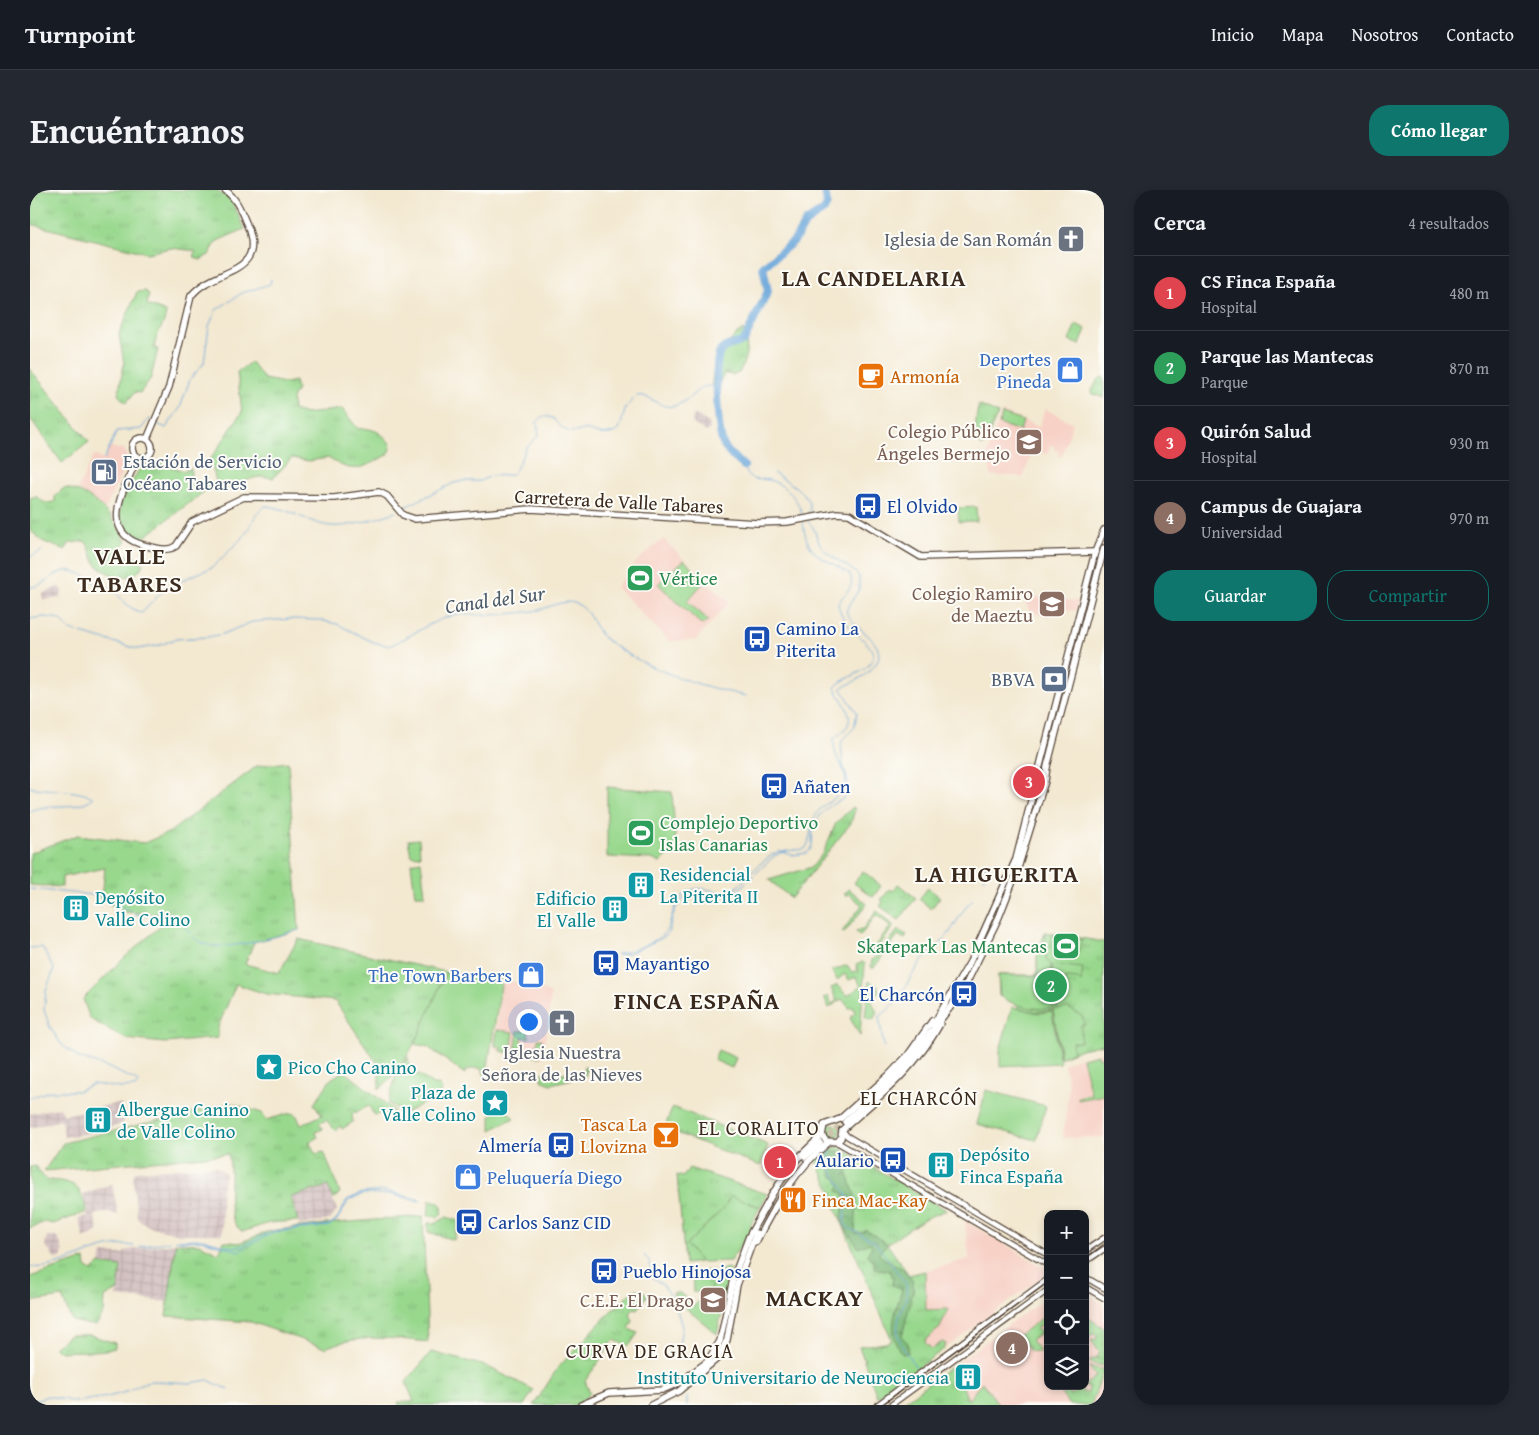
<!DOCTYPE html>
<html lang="es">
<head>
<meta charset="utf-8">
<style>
  :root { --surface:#171b24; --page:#242831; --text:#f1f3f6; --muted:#9ea1a6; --line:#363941; --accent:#0f766e }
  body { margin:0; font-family:"Gentium Book Plus",serif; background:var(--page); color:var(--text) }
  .controls { position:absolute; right:15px; bottom:15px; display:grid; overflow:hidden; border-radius:10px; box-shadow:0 2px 8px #0003 }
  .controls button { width:45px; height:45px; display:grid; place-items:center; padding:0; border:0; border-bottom:1px solid var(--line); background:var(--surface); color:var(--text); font:25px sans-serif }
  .you { position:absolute; left:498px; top:831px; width:18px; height:18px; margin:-12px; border:4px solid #fff; border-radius:50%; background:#1a73e8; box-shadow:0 0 0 8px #1a73e833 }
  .badge { display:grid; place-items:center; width:32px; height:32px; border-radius:50%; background:var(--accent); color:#fff; font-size:16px; font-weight:700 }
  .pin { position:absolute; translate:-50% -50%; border:2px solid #fff; box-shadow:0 1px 5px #0006 }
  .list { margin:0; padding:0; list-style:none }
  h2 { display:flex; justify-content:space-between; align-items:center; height:65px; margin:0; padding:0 20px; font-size:21px }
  h2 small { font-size:16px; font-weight:400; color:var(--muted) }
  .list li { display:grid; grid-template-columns:32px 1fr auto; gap:15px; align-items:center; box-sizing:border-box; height:75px; padding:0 20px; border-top:1px solid var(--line) }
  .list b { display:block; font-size:19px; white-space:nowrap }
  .list p { margin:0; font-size:16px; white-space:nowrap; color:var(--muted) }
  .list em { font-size:16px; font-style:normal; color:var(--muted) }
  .actions { display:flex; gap:10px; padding:15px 20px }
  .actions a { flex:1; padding:11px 0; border:1px solid var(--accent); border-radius:20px; text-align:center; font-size:18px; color:var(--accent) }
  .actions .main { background:var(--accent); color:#fff }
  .icon { flex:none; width:28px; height:28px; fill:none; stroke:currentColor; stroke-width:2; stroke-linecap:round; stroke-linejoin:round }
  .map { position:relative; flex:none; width:1074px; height:1215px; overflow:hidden; border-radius:20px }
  header { display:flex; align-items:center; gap:30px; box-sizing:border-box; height:70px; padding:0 25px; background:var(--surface); border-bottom:1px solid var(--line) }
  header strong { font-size:24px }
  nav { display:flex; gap:28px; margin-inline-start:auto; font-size:18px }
  .intro { display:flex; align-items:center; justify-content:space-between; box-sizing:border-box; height:120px; padding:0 30px }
  h1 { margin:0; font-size:35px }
  .button { padding:12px 22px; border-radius:20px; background:var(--accent); color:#fff; font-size:18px; font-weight:700 }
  main { display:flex; gap:30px; padding:0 30px }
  aside { flex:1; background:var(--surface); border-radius:20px; box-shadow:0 2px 8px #0003 }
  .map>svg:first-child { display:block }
</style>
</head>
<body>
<header>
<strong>Turnpoint</strong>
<nav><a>Inicio</a><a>Mapa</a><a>Nosotros</a><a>Contacto</a></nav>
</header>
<div class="intro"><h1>Encuéntranos</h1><a class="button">Cómo llegar</a></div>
<main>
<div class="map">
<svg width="1074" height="1215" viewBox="0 0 1074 1215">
  <defs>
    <pattern id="industrial-grid" width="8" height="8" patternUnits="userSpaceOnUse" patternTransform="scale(1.25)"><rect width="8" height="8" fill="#d2bfbf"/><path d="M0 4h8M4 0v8" fill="none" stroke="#b5a4a4"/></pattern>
    <pattern id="grass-tufts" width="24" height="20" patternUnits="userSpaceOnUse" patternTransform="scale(1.25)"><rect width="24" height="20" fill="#98d88d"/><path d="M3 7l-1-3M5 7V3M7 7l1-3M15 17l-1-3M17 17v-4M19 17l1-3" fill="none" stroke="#84ba79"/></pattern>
    <pattern id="forest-crowns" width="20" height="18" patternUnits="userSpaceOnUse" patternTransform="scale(1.25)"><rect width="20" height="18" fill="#7ab878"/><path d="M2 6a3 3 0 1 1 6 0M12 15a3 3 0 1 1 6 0" fill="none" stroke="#659662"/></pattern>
  </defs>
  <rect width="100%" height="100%" fill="#fdfcf7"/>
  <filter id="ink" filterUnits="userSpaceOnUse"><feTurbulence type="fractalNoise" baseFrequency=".02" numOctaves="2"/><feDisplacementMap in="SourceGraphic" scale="10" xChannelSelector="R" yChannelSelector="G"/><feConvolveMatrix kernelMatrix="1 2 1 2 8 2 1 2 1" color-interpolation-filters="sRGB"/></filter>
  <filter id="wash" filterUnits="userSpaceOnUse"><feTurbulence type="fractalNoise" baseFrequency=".0096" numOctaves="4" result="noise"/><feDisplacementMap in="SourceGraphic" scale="20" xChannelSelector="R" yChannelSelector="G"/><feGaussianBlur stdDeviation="1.12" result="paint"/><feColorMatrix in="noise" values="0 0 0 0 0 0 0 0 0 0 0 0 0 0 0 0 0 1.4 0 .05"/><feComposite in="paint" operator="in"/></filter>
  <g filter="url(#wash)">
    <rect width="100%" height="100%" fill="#f3e8d0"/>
    <!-- built -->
    <g fill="#f7d1c6">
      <polygon points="1015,219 1043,233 1032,266 1027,266 1029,261 1024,260 1024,256 1020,255 1018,264 1009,262 1010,259 1004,257 993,288 987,286 961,286 957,263 972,222 1009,237"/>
      <polygon points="80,256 87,259 93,258 97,264 97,271 75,320 48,299 64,265 74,270"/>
      <polygon points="633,349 699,412 666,450 639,451 586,397 608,370"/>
      <polygon points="993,406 1016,408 1048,411 1046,421 1021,417 1018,427 999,421"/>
      <polygon points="472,789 507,797 521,804 513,868 467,861 468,856 465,856"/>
      <polygon points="1074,862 1074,947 1033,948 1039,896 1034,874 1051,867"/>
      <polygon points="748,958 765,965 749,984 738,980"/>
      <polygon points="935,1031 1018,1080 1018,1083 905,1166 895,1151 910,1138 918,1119 896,1120 895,1081 939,1069"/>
      <polygon points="1055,1103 1072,1113 1071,1116 1074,1118 1074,1215 869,1215 1018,1106 1018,1196 1055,1196"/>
    </g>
    <!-- industrial -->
    <g fill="url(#industrial-grid)">
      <polygon points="666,225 679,233 680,239 676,242 662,233 663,226"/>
      <polygon points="28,397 31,398 32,402 30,408 13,410 12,404"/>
      <polygon points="84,914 91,914 94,931 92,934 66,942 34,947 31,930 0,938 0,924 30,917 34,925"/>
      <polygon points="186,976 195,983 191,1005 192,1044 150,1044 118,1036 107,1028 103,987 106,981"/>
      <polygon points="82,994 88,1025 77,1022 64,1025 69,1041 54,1048 49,1028 58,1026 53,1004"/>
      <polygon points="298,996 307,1020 300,1030 269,1035 261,1007"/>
      <polygon points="17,1047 28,1047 33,1061 31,1068 25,1069 15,1055"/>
      <polygon points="146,1053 139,1112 87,1107 90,1077 70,1074 72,1063 92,1064 98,1060"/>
    </g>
    <!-- grass -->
    <g fill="url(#grass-tufts)" stroke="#6a8156">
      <polygon points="0,0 186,0 201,10 215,39 187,51 179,65 170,70 163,66 166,61 141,58 117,63 0,34"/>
      <path d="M 115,101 L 119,104 L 117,115 L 136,122 C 135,138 124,143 125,159 L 128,159 L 121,188 L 110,203 L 105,202 L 96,213 L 88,205 L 94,174 L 89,144 L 107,102 Z"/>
      <polygon points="1046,134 1056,139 1050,155 1039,151"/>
      <path d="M 713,140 C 720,150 716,171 709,183 L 702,185 L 695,183 L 689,193 L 682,195 C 681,177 699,147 713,140 Z"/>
      <path d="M 221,172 L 234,189 L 255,193 L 265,191 L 267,199 L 262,209 L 263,220 L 276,224 L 312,219 L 328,239 C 343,237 352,242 361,255 L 358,265 C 330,278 326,286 298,268 L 279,271 L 262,268 L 243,288 C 217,282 207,302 188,298 L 180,270 L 212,222 L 207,182 Z"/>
      <polygon points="0,179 59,252 32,273 0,228"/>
      <polygon points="1072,187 1074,188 1074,208 1061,203 1067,191"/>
      <path d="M 949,215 L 968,224 L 954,255 L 951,256 C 944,247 945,226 949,215 Z"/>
      <path d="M 132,273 L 154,281 L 161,278 L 161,286 L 167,298 L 180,293 L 180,297 L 112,349 C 72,335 95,302 111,277 L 116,274 Z"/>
      <path d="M 34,298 C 62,301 84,327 96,352 L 89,358 L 90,364 L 107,367 L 113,374 C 106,393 81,388 68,376 C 61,368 62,360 55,351 L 40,353 L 35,360 L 12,351 L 0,340 L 0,308 L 6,306 L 15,313 L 25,312 L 25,306 Z"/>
      <polygon points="946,317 947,331 929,332 928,318"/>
      <path d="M 258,572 L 269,740 L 224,752 L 215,774 L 249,783 L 268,749 L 416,782 C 398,824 384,868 349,900 L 349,876 L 305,811 L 236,804 L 206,794 L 188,837 L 188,848 L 135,853 L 96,849 L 60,829 L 53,809 L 93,769 L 143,725 L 93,722 L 65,705 L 73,699 L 75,678 L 32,687 L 32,697 L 0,695 L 0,663 L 48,645 L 114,653 L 140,642 L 227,576 Z"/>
      <polygon points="823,617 825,619 821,633 761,708 739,690 782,677 793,663 806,633"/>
      <polygon points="868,694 886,708 869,730 850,716 853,712 851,710 860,699 863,701"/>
      <polygon points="898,698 910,707 901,719 889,709"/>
      <polygon points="1015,742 1074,752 1074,854 1051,859 1030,868 1023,820 1009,822 988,819 989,815 969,806 968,785 1007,785 1007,767"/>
      <polygon points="496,836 503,837 498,839 499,848 492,847 491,860 506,863 508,849 512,849 510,867 485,864 488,841 494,841"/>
      <path d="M 314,881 L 365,921 L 344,925 L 339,916 L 322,924 L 323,932 L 312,939 L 310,936 L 305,940 L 296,930 L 289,934 L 293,939 L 285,942 L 288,947 L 279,952 L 286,964 L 294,962 L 310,1003 L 303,1009 L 298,996 L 261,1007 L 268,1031 L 239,1033 L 212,1042 C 191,1024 205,989 198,964 L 14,981 L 33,953 L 201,913 L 232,923 L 236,930 L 261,923 L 266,924 L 271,935 L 292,925 L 284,914 L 301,889 Z"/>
      <polygon points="643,917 738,955 730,976 634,938"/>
      <circle cx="802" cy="942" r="8"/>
      <polygon points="809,957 916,1020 894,1029 857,1054 879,1085 895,1081 896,1120 918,1119 910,1138 896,1149 895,1153 902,1159 912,1152 916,1154 914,1159 847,1207 829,1156 856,1153 862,1150 804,1014 803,1004 786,971 798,958"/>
      <path d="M 5,976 L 16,990 C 44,991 50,994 57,1022 L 23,1034 L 15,1032 L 0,1038 L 0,977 Z"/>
      <polygon points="659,978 737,1004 730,1017 700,1006 696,1016 656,1055 671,1072 655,1074 647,985 653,987"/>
      <path d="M 393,1026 L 398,1152 C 363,1148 328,1144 295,1158 L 221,1132 L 136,1126 L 146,1053 L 169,1054 L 189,1063 L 194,1051 L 209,1053 L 239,1041 L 295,1034 Z"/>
      <polygon points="417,1027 429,1031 424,1050 398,1042 398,1033 406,1033"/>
      <polygon points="55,1069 56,1077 62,1081 70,1074 91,1077 88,1100 75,1107 74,1122 66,1136 42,1131 32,1107 0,1112 0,1087"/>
      <polygon points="693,1080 679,1102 663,1102 662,1082"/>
      <path d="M 608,1099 L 618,1104 L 608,1119 L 604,1118 L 600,1124 L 603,1131 L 599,1139 L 608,1143 L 599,1156 L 584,1150 L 555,1191 L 560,1203 L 547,1215 L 504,1215 L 527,1179 L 584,1118 C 596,1113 595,1102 608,1099 Z"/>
      <polygon points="1015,1126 1018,1130 1018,1138 1013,1141 1013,1136 1008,1135 1007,1140 1012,1142 1001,1150 1010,1162 1000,1161 989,1145"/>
      <polygon points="1055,1126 1074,1138 1074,1176 1060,1173 1060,1170 1068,1168 1067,1166 1070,1163 1061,1150 1066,1150 1067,1145 1061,1144 1059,1148 1055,1143"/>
      <path d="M 40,1145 L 60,1145 L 85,1153 L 85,1158 C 67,1163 50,1160 31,1162 L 24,1157 Z"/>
      <polygon points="401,1162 456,1176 504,1200 494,1215 369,1215 368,1212 384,1212 376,1192"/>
      <polygon points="1059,1177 1074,1179 1061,1215 1039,1215 1032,1205 1033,1196 1041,1205 1052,1197 1052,1202 1058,1203 1059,1197 1054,1196 1066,1186"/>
      <polygon points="919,1178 931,1192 938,1210 952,1192 969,1215 869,1215"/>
    </g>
    <!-- forest -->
    <path fill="url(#forest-crowns)" stroke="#5a714b" d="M 798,961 L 810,961 L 827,1011 L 825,1043 L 832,1043 L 836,1040 L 857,1054 L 849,1063 C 854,1074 880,1074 884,1097 L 872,1147 L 878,1153 L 878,1163 L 872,1164 C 856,1143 866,1120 872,1099 L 862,1095 L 863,1088 L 860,1081 L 844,1078 L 844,1071 L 837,1065 L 842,1056 L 839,1053 L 829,1058 C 824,1051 814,1039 812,1031 C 811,1021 816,1012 815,1004 L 808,1001 L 810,995 L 807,989 L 801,985 L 801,975 L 794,971 L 795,965 Z"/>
    <!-- garden -->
    <g fill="#98d88d" stroke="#6a8156">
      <polygon points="972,224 993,231 990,241 969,234"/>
      <polygon points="654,370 676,390 657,411 678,430 672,435 628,394"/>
      <polygon points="577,597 642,602 646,657 630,673 622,669 577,667"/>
      <polygon points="389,649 390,666 381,665 378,650"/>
      <polygon points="391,671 395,705 385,705 381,673"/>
      <polygon points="833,681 851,696 843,707 824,693"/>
      <polygon points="819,699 837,714 814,743 812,742 832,715 818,703 816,706 814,704"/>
      <polygon points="847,721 864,736 847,759 837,764 833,761 844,758 861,736 846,725 830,746 826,742 828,740 831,741"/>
      <polygon points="868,740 877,745 875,749 868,745 843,779 841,776 842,770 848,766"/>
      <path d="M 1015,743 L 1016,769 L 1021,775 L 1021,801 L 1028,817 C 1008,821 987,818 970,806 L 968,785 L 1008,786 L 1007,767 Z"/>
      <path d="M 1022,745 L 1052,750 L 1049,761 C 1039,767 1028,768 1021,758 Z"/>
      <polygon points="833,772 835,774 830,846 820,828 825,822 823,817 819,818 812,809 799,818 794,808 798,806 801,814 807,811 801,798 808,795 817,806 831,796 826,787 819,790 815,784 807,790 802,781 817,775 822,782 828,781 826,774"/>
      <polygon points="1025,775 1053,778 1051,792 1048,789 1036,788 1033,796 1035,798 1023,800 1022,776"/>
      <polygon points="416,782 472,789 456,888 452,879 445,878 435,881 435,884 398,857 385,854"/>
      <polygon points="839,791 848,796 849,802 840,808 847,822 843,830 835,827"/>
      <polygon points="982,817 1009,823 1022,821 1030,873 970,876 970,860"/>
      <polygon points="1038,818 1052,826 1055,835 1051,835 1051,852 1042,852 1043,861 1031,868 1023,820"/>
      <polygon points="467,840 484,842 481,863 470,861 471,857 465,856"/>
      <polygon points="688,860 706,868 702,878 684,870"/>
      <polygon points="1068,864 1069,868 1074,867 1074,905 1048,910 1048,907 1061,904 1052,868"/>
      <polygon points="378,867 380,879 403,895 409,895 412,900 410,905 375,923 358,913 367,883"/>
      <polygon points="554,877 557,878 555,886 521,894 511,890 512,883 554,883"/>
      <polygon points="956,900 1016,916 1006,950 947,934"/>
      <polygon points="473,917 484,928 461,940 461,925"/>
      <polygon points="700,1006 730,1017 720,1036 723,1037 700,1071 671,1072 656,1055 696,1016"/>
      <polygon points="400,1010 408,1012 412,1016 412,1023 409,1027 398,1026"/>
      <polygon points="695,1078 701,1080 687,1144 646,1110 643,1103 650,1103 664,1116 679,1101"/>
    </g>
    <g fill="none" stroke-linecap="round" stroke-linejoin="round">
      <!-- stream -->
      <g stroke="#68a5d9" stroke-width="1">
        <polyline points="127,234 136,238 150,218 160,189 174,173 179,136 186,120 212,103 240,94 241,89"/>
        <polyline points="74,269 87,241 111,239 119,229 121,230"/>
        <path d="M 714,276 C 716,281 718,287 723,289 C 728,291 734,288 739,290 C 755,294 770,310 772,326"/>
        <path d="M 743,283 C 754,289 782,304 780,320 C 779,322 777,324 776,327"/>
        <path d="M 371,319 L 424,293 L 433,291 L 450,291 L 461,286 L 481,285 L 485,281 L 496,258 L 509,245 L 507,232 L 513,226 L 523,228 C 532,240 541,246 555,239 C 567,245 578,247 589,240 L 596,217 L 606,206 C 620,203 630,220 644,216 C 655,213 663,204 671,198 C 674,196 683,196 687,195"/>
        <polyline points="0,367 12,361"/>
        <path d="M 0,397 C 15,397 22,383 35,381 C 49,379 59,390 70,396 C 75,400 83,400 88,405 C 96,414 100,419 112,423 L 136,397 L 183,377 L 215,345 L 226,325 L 235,316 C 254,317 271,328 290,334 C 314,341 343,329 366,322"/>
        <path d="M 0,429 L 12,427 L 25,428 L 31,430 L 40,440 L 108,459 L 130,455 L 145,449 L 178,447 L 193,444 L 222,432 L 260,429 L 289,430 L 307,434 L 343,452 L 359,456 C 380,447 398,433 420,426 C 431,422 443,425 454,425 C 471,425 487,423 504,421 C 518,419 533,408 547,414 C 561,420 564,440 575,449 C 616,480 666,495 716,506"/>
        <path d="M 0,597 C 21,601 40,599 61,606 L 63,608 C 45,621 20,612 0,621"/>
        <polyline points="954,688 956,674"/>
        <path d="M 0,699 L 73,706 L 108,725 L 117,727 L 131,722 L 141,723 C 153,731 159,746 172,753 C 193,763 247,746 269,740"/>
        <polyline points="0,758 12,757 24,779 16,801 14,820 20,837 31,854 49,868 77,877 107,891 108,893 105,897 91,898 63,894 48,901 19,901 0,908"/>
        <path d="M 587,764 C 601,761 625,754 635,742 C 643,733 640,715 656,703 C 671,692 691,706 704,703 C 708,702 737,671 746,665 C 757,659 764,661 775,659 C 781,653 780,633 787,623 C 795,610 820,606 815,585 C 812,572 802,565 804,548 C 833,530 814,518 805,497 C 813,488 829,485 838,476 C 853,460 830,449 821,438 C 815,431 810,424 808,414 C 813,403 826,399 820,384 C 795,366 777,370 773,332"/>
        <path d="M 587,765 L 600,763 L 634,747 L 638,743 L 645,719 L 657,705 L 698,705 C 717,690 727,672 749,661 L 762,665 L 777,663 C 785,656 781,649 783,640 C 787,624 799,615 813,609 L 818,593 L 813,575 L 811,554 L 813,549 L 824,538 L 827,523 L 811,498 C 824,492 857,477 847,457 C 840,443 823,437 816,421 L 829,399 L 829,386 C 818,374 802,370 792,357 C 784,347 788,339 777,331"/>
        <path d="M 854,857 L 849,827 C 871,812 875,794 890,773 C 895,765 903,762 909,755 C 923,742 929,723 943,709"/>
        <path d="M 800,958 L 799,976 L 818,1006 L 814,1033 L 817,1037 L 845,1052 L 876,1094 C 879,1109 870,1119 868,1133 C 865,1149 877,1165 886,1177"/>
        <polyline points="145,1050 172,1049 202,1057 211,1056 243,1041 299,1035 307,1029 317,1010 332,1003 355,1001 391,1010"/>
        <polyline points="150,1051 172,1050 209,1061 244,1042 299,1036 307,1030 319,1010 333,1004 360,1004 390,1011"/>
        <polyline points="110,1057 140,1051"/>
        <polyline points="614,1065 619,1071 622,1087 634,1096 643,1109"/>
        <path d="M 0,1077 C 33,1082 69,1049 104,1056"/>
        <polyline points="646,1117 652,1137 649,1156 658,1173"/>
        <polyline points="0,1213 17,1206 46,1212 77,1207 93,1203 110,1194 122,1191 160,1193 178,1190 199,1200"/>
        <polyline points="657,1215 657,1207"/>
      </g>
      <!-- river -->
      <path stroke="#68a5d9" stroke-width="8" d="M 714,276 C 707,270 697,263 693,254 C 688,240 683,174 690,162 C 694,155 707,154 714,151 L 738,101 L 733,77 L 764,51 L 776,32 L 794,20 L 797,14 L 795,0"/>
    </g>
  </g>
  <g filter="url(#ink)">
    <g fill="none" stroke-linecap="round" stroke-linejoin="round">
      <!-- major-tunnel -->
      <polyline stroke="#cec2ac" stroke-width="5.5" stroke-dasharray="5.5 3" stroke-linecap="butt" points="792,951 815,932"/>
      <!-- minor casing -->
      <g stroke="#574639" stroke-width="7">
        <g id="minor">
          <polyline points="812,940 817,946 1018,1065"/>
          <polyline points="807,952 1018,1075"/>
          <polyline points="1055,1061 1074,1048"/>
          <polyline points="1055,1072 1074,1059"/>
          <polyline points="1055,1087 1074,1098"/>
          <polyline points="1055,1097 1074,1108"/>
          <polyline points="847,1215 1018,1089"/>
          <polyline points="861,1215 1018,1100"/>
        </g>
      </g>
      <!-- major casing -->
      <g stroke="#574639" stroke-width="8">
        <g id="major">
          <circle cx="112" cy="258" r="10"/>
          <path d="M 117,249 L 139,197 L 161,106 C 183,77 238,86 217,35 C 211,21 207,9 195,0"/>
          <path d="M 108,267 C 95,297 65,344 117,356 C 127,358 137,362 146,356 L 162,332 L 214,307 L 304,308 L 349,302 L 357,306 L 373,325 L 385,329 L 501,319 L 727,333 L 757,332 L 807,323 L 819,324 L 891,367 L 1065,362"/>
          <path d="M 902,831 L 878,865 L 859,885 L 810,929 L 794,935 L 792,945 L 796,951 L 807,952 L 811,948 L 812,940 C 849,907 886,878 910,834"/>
          <polyline points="903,835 940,772 986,669 1065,362 1074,340"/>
          <polyline points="815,932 872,879 922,815 937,792 969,727 987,681 1015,591 1017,577 1074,358"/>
          <polyline points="775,967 790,953"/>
          <path d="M 726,1052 C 745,1014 766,979 799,952"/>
          <polyline points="551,1215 579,1203 632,1200 649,1193 677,1172 690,1151 703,1089 719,1046 743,1003 764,972 792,945"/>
          <polyline points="621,1215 649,1201 688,1168 697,1150 707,1095 726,1043"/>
        </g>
      </g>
      <!-- minor -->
      <use href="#minor" stroke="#fff" stroke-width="4.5"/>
      <!-- major -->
      <use href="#major" stroke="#fff" stroke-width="5.5"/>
      <!-- tram -->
      <g stroke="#3b2a1e" stroke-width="1">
        <polyline points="1055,1068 1074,1054"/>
        <polyline points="851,1215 1018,1092"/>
      </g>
    </g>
  </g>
  <!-- icons -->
  <defs>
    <g id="church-square" transform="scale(1.4375)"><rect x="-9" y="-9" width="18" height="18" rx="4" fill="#6b7280" stroke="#fdfcf7"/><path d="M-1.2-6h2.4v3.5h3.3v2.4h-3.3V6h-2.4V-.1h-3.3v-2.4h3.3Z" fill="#fff"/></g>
    <g id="shop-square" transform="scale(1.4375)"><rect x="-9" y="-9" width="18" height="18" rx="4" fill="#3f7fe0" stroke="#fdfcf7"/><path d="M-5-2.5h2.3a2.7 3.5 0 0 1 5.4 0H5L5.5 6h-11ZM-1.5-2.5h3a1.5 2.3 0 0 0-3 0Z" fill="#fff"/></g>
    <g id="cafe-square" transform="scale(1.4375)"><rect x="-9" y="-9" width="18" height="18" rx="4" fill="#e8710a" stroke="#fdfcf7"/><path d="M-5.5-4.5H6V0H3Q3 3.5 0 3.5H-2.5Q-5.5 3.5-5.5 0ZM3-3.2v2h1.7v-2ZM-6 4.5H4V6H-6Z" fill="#fff"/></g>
    <g id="school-square" transform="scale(1.4375)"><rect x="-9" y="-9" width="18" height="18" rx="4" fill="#8d6e63" stroke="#fdfcf7"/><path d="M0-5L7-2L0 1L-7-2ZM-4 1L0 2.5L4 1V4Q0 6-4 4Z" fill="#fff"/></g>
    <g id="fuel-square" transform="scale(1.4375)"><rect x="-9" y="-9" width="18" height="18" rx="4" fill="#5c6f8a" stroke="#fdfcf7"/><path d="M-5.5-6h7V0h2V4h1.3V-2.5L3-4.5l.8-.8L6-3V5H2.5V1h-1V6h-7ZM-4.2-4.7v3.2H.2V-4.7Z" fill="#fff"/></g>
    <g id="bus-square" transform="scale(1.4375)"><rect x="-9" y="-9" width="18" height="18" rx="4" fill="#1a4fb4" stroke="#fdfcf7"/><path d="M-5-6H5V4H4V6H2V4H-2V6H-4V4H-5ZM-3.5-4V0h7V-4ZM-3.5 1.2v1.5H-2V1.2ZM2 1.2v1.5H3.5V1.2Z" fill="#fff"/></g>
    <g id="stadium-square" transform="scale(1.4375)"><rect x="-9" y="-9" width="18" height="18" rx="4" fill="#2e9e5b" stroke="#fdfcf7"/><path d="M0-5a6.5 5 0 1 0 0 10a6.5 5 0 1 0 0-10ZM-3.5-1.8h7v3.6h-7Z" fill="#fff"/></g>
    <g id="bank-square" transform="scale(1.4375)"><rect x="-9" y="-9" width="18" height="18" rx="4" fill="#5c6f8a" stroke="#fdfcf7"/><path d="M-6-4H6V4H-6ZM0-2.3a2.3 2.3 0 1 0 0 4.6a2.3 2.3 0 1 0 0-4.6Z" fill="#fff"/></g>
    <g id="building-square" transform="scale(1.4375)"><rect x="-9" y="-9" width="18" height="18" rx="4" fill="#0f9aa8" stroke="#fdfcf7"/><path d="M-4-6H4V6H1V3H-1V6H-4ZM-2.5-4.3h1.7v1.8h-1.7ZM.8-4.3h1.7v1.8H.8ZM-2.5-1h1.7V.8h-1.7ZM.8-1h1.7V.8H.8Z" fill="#fff"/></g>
    <g id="sight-square" transform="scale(1.4375)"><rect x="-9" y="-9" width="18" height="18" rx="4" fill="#0f9aa8" stroke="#fdfcf7"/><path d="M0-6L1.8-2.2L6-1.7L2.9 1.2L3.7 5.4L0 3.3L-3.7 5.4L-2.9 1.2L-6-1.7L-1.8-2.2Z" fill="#fff"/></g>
    <g id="bar-square" transform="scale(1.4375)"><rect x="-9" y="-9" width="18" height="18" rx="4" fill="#e8710a" stroke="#fdfcf7"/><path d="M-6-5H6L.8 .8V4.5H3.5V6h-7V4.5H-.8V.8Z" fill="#fff"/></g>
    <g id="restaurant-square" transform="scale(1.4375)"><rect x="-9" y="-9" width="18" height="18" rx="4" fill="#e8710a" stroke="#fdfcf7"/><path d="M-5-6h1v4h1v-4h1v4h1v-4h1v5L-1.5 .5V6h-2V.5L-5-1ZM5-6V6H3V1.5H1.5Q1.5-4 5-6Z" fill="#fff"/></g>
  </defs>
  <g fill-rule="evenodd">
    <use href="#church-square" x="1041" y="49"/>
    <use href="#shop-square" x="1040" y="180"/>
    <use href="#cafe-square" x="841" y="186"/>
    <use href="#school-square" x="999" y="252"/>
    <use href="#fuel-square" x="74" y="282"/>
    <use href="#bus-square" x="838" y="316"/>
    <use href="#stadium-square" x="610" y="388"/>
    <use href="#school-square" x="1022" y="414"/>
    <use href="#bus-square" x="727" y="449"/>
    <use href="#bank-square" x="1024" y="489"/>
    <use href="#bus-square" x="744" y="596"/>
    <use href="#stadium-square" x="611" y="643"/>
    <use href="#building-square" x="611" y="695"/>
    <use href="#building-square" x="46" y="718"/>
    <use href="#building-square" x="585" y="719"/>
    <use href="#stadium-square" x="1036" y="756"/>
    <use href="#bus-square" x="576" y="773"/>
    <use href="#shop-square" x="501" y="785"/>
    <use href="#bus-square" x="934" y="804"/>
    <use href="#church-square" x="532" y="833"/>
    <use href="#sight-square" x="239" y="877"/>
    <use href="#sight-square" x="465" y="913"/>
    <use href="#building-square" x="68" y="930"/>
    <use href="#bar-square" x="636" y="945"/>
    <use href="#bus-square" x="531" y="955"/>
    <use href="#bus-square" x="863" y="970"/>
    <use href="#building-square" x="911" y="975"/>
    <use href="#shop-square" x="438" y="987"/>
    <use href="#restaurant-square" x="763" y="1010"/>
    <use href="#bus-square" x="439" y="1032"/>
    <use href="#bus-square" x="574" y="1081"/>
    <use href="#school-square" x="683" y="1110"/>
    <use href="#building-square" x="938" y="1187"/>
  </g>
  <g text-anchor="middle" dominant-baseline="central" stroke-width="4" stroke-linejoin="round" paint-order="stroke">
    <!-- worship labels -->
    <g font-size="19" fill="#5b616d" stroke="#fdfcf7" text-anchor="end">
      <text x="1022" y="49">Iglesia de San Román</text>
      <text x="532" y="862" text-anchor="middle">Iglesia Nuestra<tspan x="532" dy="22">Señora de las Nieves</tspan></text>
    </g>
    <!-- shop labels -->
    <g font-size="19" fill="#366cbe" stroke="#fdfcf7" text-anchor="end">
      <text x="1021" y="169">Deportes<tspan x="1021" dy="22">Pineda</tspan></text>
      <text x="482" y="785">The Town Barbers</text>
      <text x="457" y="987" text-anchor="start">Peluquería Diego</text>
    </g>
    <!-- food labels -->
    <g font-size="19" fill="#c56008" stroke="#fdfcf7" text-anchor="start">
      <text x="860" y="186">Armonía</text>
      <text x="617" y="934" text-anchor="end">Tasca La<tspan x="617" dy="22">Llovizna</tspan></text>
      <text x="782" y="1010">Finca Mac-Kay</text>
    </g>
    <!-- education labels -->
    <g font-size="19" fill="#785e54" stroke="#fdfcf7" text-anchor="end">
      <text x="980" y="241">Colegio Público<tspan x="980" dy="22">Ángeles Bermejo</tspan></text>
      <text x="1003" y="403">Colegio Ramiro<tspan x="1003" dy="22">de Maeztu</tspan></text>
      <text x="664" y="1110">C.E.E. El Drago</text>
    </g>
    <!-- service labels -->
    <g font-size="19" fill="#4e5e75" stroke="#fdfcf7" text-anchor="start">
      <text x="93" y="271">Estación de Servicio<tspan x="93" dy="22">Océano Tabares</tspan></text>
      <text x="1005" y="489" text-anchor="end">BBVA</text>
    </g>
    <!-- street labels -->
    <g font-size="19" fill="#3b2a1e" stroke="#fdfcf7">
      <text transform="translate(589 311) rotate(3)">Carretera de Valle Tabares</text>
    </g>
    <!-- transit labels -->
    <g font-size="19" fill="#164399" stroke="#fdfcf7" text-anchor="start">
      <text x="857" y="316">El Olvido</text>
      <text x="746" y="438">Camino La<tspan x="746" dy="22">Piterita</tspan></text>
      <text x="763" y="596">Añaten</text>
      <text x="595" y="773">Mayantigo</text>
      <text x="915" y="804" text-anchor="end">El Charcón</text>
      <text x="512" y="955" text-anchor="end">Almería</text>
      <text x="844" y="970" text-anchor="end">Aulario</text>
      <text x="458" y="1032">Carlos Sanz CID</text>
      <text x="593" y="1081">Pueblo Hinojosa</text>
    </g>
    <!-- leisure labels -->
    <g font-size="19" fill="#27864d" stroke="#fdfcf7" text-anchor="start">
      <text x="629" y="388">Vértice</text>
      <text x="630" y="632">Complejo Deportivo<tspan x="630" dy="22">Islas Canarias</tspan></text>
      <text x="1017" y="756" text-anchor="end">Skatepark Las Mantecas</text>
    </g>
    <!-- culture labels -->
    <g font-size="19" fill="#0d838f" stroke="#fdfcf7" text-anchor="start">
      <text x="630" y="684">Residencial<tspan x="630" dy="22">La Piterita II</tspan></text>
      <text x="65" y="707">Depósito<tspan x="65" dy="22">Valle Colino</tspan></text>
      <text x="566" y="708" text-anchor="end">Edificio<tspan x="566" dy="22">El Valle</tspan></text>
      <text x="258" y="877">Pico Cho Canino</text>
      <text x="446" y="902" text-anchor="end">Plaza de<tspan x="446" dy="22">Valle Colino</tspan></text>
      <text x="87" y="919">Albergue Canino<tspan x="87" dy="22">de Valle Colino</tspan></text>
      <text x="930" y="964">Depósito<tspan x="930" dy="22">Finca España</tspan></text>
      <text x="919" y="1187" text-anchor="end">Instituto Universitario de Neurociencia</text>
    </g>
    <!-- water labels -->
    <g font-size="20" font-style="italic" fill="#4d5b69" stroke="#fdfcf7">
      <text transform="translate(465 409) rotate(-8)">Canal del Sur</text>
    </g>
    <!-- neighbourhood labels -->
    <g font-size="20" letter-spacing="1" fill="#3b2a1e" stroke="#fdfcf7">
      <text x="889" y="907">EL CHARCÓN</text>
      <text x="729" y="937">EL CORALITO</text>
      <text x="620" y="1160">CURVA DE GRACIA</text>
    </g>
    <!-- district labels -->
    <g font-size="24" font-weight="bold" letter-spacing="1" fill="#3b2a1e" stroke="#fdfcf7">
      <text x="844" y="87">LA CANDELARIA</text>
      <text x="100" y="365">VALLE<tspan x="100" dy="28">TABARES</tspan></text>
      <text x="967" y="683">LA HIGUERITA</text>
      <text x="667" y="810">FINCA ESPAÑA</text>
      <text x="785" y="1107">MACKAY</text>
    </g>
  </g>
</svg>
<div class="controls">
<button>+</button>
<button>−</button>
<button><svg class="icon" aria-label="locate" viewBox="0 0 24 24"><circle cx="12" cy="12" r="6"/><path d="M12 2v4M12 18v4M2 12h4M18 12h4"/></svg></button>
<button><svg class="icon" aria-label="layers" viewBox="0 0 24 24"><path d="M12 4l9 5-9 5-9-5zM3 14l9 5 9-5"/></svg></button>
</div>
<div class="you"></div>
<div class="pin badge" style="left:750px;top:972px;background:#e0444e">1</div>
<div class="pin badge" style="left:1021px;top:796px;background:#2e9e5b">2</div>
<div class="pin badge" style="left:999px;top:592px;background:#e0444e">3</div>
<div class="pin badge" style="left:982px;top:1158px;background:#8d6e63">4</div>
</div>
<aside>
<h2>Cerca<small>4 resultados</small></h2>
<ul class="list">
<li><span class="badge" style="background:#e0444e">1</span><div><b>CS Finca España</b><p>Hospital</p></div><em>480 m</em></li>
<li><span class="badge" style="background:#2e9e5b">2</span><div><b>Parque las Mantecas</b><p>Parque</p></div><em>870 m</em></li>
<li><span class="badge" style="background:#e0444e">3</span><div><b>Quirón Salud</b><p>Hospital</p></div><em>930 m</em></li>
<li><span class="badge" style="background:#8d6e63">4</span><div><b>Campus de Guajara</b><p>Universidad</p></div><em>970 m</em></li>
</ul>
<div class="actions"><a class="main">Guardar</a><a>Compartir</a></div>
</aside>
</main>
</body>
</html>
